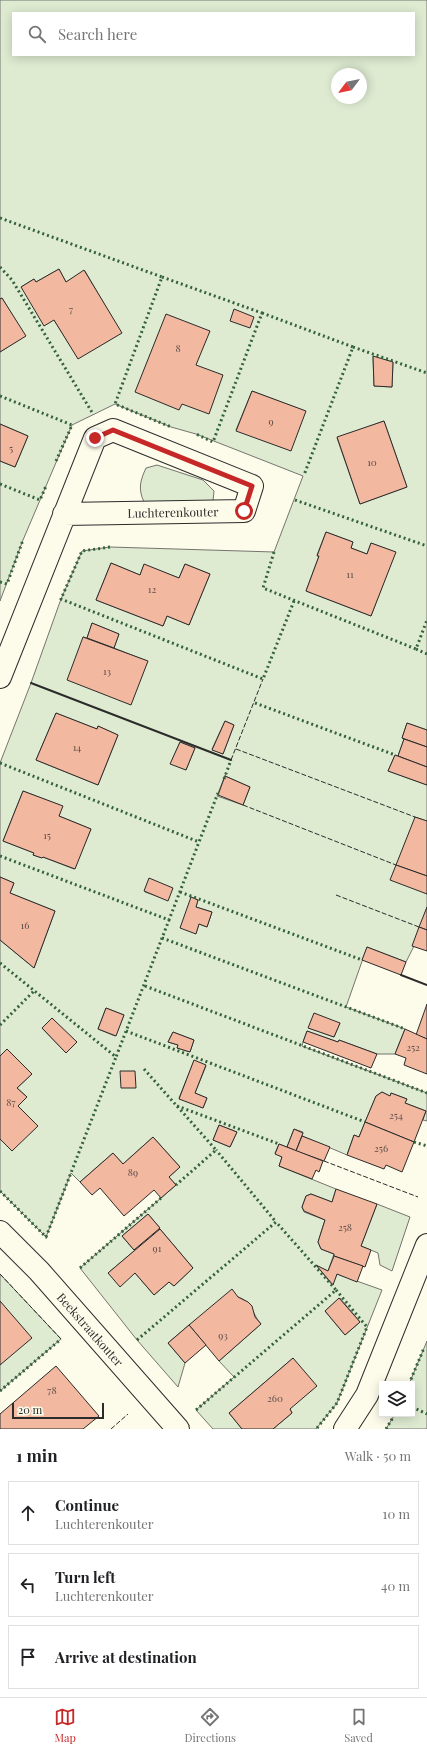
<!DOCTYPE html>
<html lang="en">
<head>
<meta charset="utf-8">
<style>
  :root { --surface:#fff; --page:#f6f6f6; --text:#202124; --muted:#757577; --line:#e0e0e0; --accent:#c62828 }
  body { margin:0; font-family:"Playfair Display",serif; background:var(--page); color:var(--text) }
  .controls { position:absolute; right:12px; bottom:12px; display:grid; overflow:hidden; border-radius:0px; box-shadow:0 2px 10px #0003 }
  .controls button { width:36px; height:36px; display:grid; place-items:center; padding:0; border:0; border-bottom:1px solid var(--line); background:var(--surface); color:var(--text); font:20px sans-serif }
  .compass { position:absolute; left:331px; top:68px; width:36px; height:36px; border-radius:50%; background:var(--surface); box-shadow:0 2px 10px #0003; rotate:238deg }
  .scale { position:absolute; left:12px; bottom:10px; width:92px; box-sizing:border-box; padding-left:4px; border:2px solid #2b2b2b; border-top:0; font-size:11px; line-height:14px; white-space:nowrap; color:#2b2b2b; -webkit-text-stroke:3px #fdfbea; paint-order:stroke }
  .stop { position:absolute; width:12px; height:12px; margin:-9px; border:3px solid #c62828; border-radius:50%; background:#fff }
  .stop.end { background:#c62828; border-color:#fff; box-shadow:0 1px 4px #0008 }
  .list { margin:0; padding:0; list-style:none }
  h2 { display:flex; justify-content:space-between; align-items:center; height:52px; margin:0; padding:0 16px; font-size:17px }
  h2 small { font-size:13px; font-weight:400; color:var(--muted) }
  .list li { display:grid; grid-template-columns:26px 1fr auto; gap:12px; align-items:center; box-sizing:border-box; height:64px; margin:0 8px 8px; padding:0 8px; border:1px solid var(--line); border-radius:0px }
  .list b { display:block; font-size:15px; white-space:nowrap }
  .list p { margin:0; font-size:13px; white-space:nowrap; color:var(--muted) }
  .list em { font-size:13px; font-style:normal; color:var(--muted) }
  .icon { flex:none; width:22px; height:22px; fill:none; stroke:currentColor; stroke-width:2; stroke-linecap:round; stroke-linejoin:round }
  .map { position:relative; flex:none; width:427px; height:1429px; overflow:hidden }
  .search { position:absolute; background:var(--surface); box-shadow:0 2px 10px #0003; left:12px; right:12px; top:12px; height:44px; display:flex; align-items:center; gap:10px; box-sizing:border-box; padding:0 14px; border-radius:0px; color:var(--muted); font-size:15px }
  .sheet { height:268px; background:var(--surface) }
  nav { display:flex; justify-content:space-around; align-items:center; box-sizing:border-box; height:56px; border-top:1px solid var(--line); background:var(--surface); font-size:11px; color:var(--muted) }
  nav a { display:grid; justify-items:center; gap:2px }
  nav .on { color:var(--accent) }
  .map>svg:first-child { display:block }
</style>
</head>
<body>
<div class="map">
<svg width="427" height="1429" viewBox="0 0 427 1429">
  <rect width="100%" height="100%" fill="#fdfbea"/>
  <!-- green -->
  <g fill="#deebd1" stroke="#74746e" fill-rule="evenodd">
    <path d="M 0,0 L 427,0 L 427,730 L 407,723 L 402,738 L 404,739 L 398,756 L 395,755 L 388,771 L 427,785 L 427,821 L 415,817 L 427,894 L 427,907 L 414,946 L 406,962 L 367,947 L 346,1007 L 405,1029 L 395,1054 L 377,1054 L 339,1040 L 338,1042 L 307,1031 L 303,1042 L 302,1046 L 427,1093 L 427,1121 L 423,1120 L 426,1111 L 405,1103 L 407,1099 L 391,1093 L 390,1096 L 382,1092 L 376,1096 L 359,1137 L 354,1135 L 347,1155 L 302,1136 L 303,1132 L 294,1129 L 287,1147 L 279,1144 L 275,1153 L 282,1157 L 279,1166 L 336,1189 L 332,1202 L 311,1194 L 306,1196 L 302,1207 L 304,1212 L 325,1220 L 318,1242 L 321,1249 L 334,1254 L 328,1271 L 317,1266 L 332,1285 L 337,1274 L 382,1290 L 337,1403 L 316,1429 L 273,1429 L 292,1413 L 290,1409 L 293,1358 L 229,1413 L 242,1429 L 213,1429 L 196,1410 L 234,1377 L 219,1361 L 261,1324 C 252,1314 252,1301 238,1297 L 189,1325 L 168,1343 L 185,1363 L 178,1387 L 137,1340 L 80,1268 L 176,1185 L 169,1177 L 180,1167 L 153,1137 L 123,1164 L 113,1153 L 80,1182 L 71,1173 L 46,1237 L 0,1191 L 0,1139 L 38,1126 L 18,1106 L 27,1097 L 17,1088 L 32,1074 L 7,1049 L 0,1056 L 0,940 L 34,968 L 55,911 L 10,893 L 14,883 L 0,877 L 0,763 L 31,683 L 61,599 L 82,551 L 110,547 L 274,552 L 303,476 L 196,434 L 171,427 L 115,404 L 72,425 L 23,540 L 0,601 L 0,461 L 15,467 L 28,436 L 0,424 L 0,352 L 25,336 L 2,298 L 0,299 ZM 13,13 L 414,13 L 414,55 L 13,55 ZM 337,74 L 361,74 L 361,98 L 337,98 ZM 59,269 L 66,282 L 85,271 L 121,333 L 78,358 L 54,320 L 21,287 L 34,279 L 36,282 ZM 373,357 L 393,362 L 392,387 L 374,386 ZM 252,391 L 305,411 L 236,430 ZM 384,421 L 407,487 L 360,504 L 337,438 ZM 326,532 L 353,542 L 351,548 L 367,554 L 371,543 L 395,552 L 371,616 L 306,591 L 319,556 L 317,555 ZM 111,563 L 140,575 L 144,565 L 179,578 L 185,564 L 210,574 L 189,625 L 167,616 L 163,626 L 96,600 ZM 92,623 L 119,634 L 114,648 L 147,661 L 83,637 L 87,638 ZM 56,713 L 97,729 L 98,726 L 118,735 L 98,785 L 36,760 ZM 225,721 L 234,725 L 223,754 L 212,749 ZM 180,742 L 195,748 L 186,770 L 171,763 ZM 226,773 L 225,776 L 250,787 L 243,805 L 217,796 ZM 23,791 L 62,806 L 59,816 L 91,829 L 74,869 L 43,857 L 42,858 L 33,855 L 34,853 L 3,841 ZM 150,879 L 168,900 L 145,892 ZM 191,897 L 198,900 L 196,907 L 212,912 L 207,927 L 199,924 L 196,933 ZM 106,1008 L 124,1015 L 115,1036 L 98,1029 ZM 52,1018 L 76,1042 L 66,1053 L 42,1028 ZM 340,1023 L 334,1037 L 309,1028 ZM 173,1032 L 194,1040 L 190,1052 L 177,1048 L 178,1045 L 168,1042 ZM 194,1061 L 206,1066 L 195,1093 L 207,1098 L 203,1108 L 179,1098 ZM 219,1125 L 237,1132 L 230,1147 L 213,1140 ZM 148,1214 L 160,1228 L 134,1250 L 122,1236 ZM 160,1229 L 193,1268 L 174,1286 L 169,1282 L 154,1295 L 135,1273 L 108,1273 ZM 340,1298 L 360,1322 L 345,1335 L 325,1311 Z"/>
    <path d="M 157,465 L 203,480 L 214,491 L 213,501 L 144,502 C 138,489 140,481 146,468 Z"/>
    <polygon points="377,1204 410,1217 392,1271 380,1265 378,1253 361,1246"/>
    <polygon points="0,1274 61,1339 0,1391"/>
    <polygon points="427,1341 427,1429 386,1429 395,1414 412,1414 412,1384 409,1384"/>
  </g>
  <!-- building -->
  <g fill="#f2b8a0" stroke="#2b2b2b">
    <polygon points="59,269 66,282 84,270 122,333 78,359 54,320 44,326 21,287 34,279 36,282"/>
    <polygon points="2,298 26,336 0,352 0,299"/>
    <polygon points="234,309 254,317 250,328 230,321"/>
    <polygon points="166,314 210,331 196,365 223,375 209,414 182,404 179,410 135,392"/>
    <polygon points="373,356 393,362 392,387 374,386"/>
    <polygon points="252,391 306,411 291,451 236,431"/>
    <polygon points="384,421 407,487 360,504 337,437"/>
    <polygon points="0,424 28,436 15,467 0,461"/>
    <polygon points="326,532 353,542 351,548 367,554 371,543 396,552 371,616 306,591 319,556 317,556"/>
    <polygon points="111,563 140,575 144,564 179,578 185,564 210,574 189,625 167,616 163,626 96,600"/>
    <polygon points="92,623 119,634 114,648 87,638"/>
    <polygon points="83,637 148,661 131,705 67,680"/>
    <polygon points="56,713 97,729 98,726 118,735 98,785 36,760"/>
    <polygon points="225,721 234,725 223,754 212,750"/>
    <polygon points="407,723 427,730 427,747 402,738"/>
    <polygon points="404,739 427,747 427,767 398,756"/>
    <polygon points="180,742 195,748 186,770 170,764"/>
    <polygon points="395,755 427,767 427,785 388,771"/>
    <polygon points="225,776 250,787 243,805 218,795"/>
    <polygon points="23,791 63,806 59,816 91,829 75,869 43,857 42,858 33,855 34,853 3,841"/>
    <polygon points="415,817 427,821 427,876 396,865"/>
    <polygon points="396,865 427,876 427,894 390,880"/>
    <polygon points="0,877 14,883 10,893 55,911 34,968 0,940"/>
    <polygon points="149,878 173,888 168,901 144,891"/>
    <polygon points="191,897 198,900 196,907 212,912 207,927 199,924 196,934 180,928"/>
    <polygon points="427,907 427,930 419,927"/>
    <polygon points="419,927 427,930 427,951 412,946"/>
    <polygon points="367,947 406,962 401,975 362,960"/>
    <polygon points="427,1004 427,1039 416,1035"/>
    <polygon points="106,1008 124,1015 116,1036 98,1029"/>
    <polygon points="314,1013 340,1023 334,1037 308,1028"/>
    <polygon points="52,1018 77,1042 66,1053 42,1028"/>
    <polygon points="405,1029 427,1039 427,1074 404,1065 406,1058 395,1054"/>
    <polygon points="307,1031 338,1042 339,1040 377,1054 371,1068 303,1042"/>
    <polygon points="173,1032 194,1040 190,1052 177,1048 178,1045 168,1042"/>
    <polygon points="7,1049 32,1074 17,1088 27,1097 18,1106 38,1126 12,1151 0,1139 0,1056"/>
    <polygon points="194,1060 206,1065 195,1093 207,1098 203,1108 179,1099"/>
    <polygon points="120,1071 135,1071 136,1088 121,1088"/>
    <polygon points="382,1092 390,1096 391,1093 407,1099 405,1103 426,1111 414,1142 365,1122 376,1096"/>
    <polygon points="365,1122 414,1142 402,1172 386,1165 384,1169 347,1155 354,1135 359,1137"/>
    <polygon points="219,1125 237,1132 230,1147 213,1140"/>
    <polygon points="294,1129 303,1133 296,1151 287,1147"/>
    <polygon points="302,1136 330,1147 324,1161 296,1151"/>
    <polygon points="153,1137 180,1167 169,1177 176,1185 161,1198 154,1190 124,1216 100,1188 92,1195 80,1182 113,1153 123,1164"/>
    <polygon points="279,1144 323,1161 319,1172 316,1170 312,1179 279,1166 282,1157 275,1154"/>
    <polygon points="336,1189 377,1204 361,1246 371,1250 365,1267 334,1256 334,1254 321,1249 318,1242 325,1220 304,1211 302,1207 306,1196 311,1194 332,1202"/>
    <polygon points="148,1214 160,1228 134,1250 122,1236"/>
    <polygon points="160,1229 193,1268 174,1286 169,1282 154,1295 135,1273 120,1287 108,1273"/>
    <polygon points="334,1256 363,1266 357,1282 337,1274 333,1285 316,1265 328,1271"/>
    <polygon points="232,1289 238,1297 248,1302 252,1306 255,1317 261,1324 219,1361 189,1325"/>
    <polygon points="339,1298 360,1322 345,1335 325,1311"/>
    <polygon points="0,1301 32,1338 0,1365"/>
    <polygon points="189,1325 206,1345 185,1363 168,1343"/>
    <polygon points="293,1358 317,1386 290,1409 292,1413 273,1429 242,1429 229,1413"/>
    <polygon points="56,1366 99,1416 83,1429 0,1429 0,1414"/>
  </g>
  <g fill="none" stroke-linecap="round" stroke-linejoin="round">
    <!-- street casing -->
    <g stroke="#2b2b2b" stroke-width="24">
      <g id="street">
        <polyline points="0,677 95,438 113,430 252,486 244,511 64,514"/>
        <path id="s1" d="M 0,1232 L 39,1271 L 178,1429"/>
        <polyline points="345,1429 367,1395 427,1245"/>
      </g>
    </g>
    <!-- street -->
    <use href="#street" stroke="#fdfbea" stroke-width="22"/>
    <!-- hedge -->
    <g stroke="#34623c" stroke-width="3" stroke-dasharray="2 3" stroke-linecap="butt">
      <polyline points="0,218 162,277 115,404 171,427"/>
      <polyline points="0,267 12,280 93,414"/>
      <polyline points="162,277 262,313 213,442 196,434"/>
      <polyline points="262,313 353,347 304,475"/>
      <polyline points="353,347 427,373"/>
      <polyline points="0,396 72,425 56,461"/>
      <polyline points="0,484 40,500 46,486"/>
      <polyline points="295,500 427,546"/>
      <polyline points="110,547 82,551 61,599 263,679 294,601"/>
      <polyline points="274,552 263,588 416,649 427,620"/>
      <polyline points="0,582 7,584 23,540"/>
      <polyline points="416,649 427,654"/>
      <polyline points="255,703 395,755"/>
      <polyline points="0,763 199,842 218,793"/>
      <polyline points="224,779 231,760"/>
      <polyline points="0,856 169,920 199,842"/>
      <polyline points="180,892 362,960"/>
      <polyline points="162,938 405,1029"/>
      <polyline points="0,963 116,1057 169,920"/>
      <polyline points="145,986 427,1093"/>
      <polyline points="0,1025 35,990"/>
      <polyline points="126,1031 365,1122"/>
      <polyline points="144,1069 216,1150 176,1185"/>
      <polyline points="177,1106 279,1144"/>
      <polyline points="414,1142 427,1146"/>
      <polyline points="0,1191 46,1237 116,1057"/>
      <polyline points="80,1268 161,1198"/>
      <polyline points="137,1340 276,1222 216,1150"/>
      <polyline points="409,1384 424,1348"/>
      <polyline points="0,1391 61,1339"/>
      <polyline points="412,1407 427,1414"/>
      <polyline points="196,1410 336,1290 276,1222"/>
      <polyline points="317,1428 337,1403 367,1327 336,1290"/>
      <polyline points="386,1429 395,1414"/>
    </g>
    <!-- fence -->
    <g stroke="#2b2b2b" stroke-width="1" stroke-dasharray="5 2" stroke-linecap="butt">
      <polyline points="236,749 415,817"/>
      <polyline points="231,760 263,679"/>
      <polyline points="243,805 396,865"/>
      <polyline points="336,895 419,927"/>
      <polyline points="324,1161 418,1197"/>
      <polyline points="0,1274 61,1339"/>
      <polyline points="111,1429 128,1414"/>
    </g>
    <!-- wall -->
    <g stroke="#2b2b2b" stroke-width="2">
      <polyline points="31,683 231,760"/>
      <polyline points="401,975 427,985"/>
    </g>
  </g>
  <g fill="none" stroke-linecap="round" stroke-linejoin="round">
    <!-- route -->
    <polyline stroke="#c62828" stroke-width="5" points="95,438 113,430 252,486 244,511"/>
  </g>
  <g text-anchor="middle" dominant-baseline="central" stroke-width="3" stroke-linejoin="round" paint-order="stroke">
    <!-- number labels -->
    <g font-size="10" fill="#5d4e48">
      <text x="71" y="309">7</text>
      <text x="178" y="348">8</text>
      <text x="271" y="421">9</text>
      <text x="11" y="448">5</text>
      <text x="372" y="462">10</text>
      <text x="350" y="574">11</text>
      <text x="152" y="589">12</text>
      <text x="107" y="671">13</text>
      <text x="77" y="747">14</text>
      <text x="47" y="835">15</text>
      <text x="25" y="925">16</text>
      <text x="413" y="1047">252</text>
      <text x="11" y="1102">87</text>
      <text x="396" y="1115">254</text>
      <text x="381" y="1148">256</text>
      <text x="133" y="1172">89</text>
      <text x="345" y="1227">258</text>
      <text x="157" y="1248">91</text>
      <text x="223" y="1335">93</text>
      <text x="52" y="1390">78</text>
      <text x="275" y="1398">260</text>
    </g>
    <!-- street labels -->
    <g font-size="12" fill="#2b2b2b" stroke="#fdfbea">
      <text transform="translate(173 512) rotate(-1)">Luchterenkouter</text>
      <text stroke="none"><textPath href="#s1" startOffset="133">Beekstraatkouter</textPath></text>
    </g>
  </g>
</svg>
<div class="controls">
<button><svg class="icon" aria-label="layers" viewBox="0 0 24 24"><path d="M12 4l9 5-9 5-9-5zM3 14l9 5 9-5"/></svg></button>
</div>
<svg class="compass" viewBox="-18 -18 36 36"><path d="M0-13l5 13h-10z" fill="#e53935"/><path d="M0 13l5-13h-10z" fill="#757577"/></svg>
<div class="scale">20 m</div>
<div class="stop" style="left:244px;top:511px"></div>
<div class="stop end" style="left:95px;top:438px"></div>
<div class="search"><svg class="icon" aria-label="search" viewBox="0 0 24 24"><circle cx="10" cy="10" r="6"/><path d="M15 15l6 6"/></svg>Search here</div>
</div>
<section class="sheet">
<h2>1 min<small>Walk · 50 m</small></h2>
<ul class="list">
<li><svg class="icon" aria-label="ahead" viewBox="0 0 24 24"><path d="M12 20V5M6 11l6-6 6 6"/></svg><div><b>Continue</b><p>Luchterenkouter</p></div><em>10 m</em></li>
<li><svg class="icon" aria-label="left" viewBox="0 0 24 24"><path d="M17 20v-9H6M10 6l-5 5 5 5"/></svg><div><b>Turn left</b><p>Luchterenkouter</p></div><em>40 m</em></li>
<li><svg class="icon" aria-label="arrive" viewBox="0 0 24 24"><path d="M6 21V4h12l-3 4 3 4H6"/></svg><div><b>Arrive at destination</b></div></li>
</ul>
</section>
<nav>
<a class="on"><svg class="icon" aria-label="map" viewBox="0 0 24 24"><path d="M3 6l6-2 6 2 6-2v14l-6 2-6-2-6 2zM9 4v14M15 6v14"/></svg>Map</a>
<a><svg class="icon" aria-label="directions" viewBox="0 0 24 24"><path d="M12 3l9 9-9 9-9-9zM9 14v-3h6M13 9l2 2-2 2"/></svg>Directions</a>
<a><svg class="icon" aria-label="saved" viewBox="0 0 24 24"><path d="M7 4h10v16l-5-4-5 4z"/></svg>Saved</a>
</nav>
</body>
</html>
